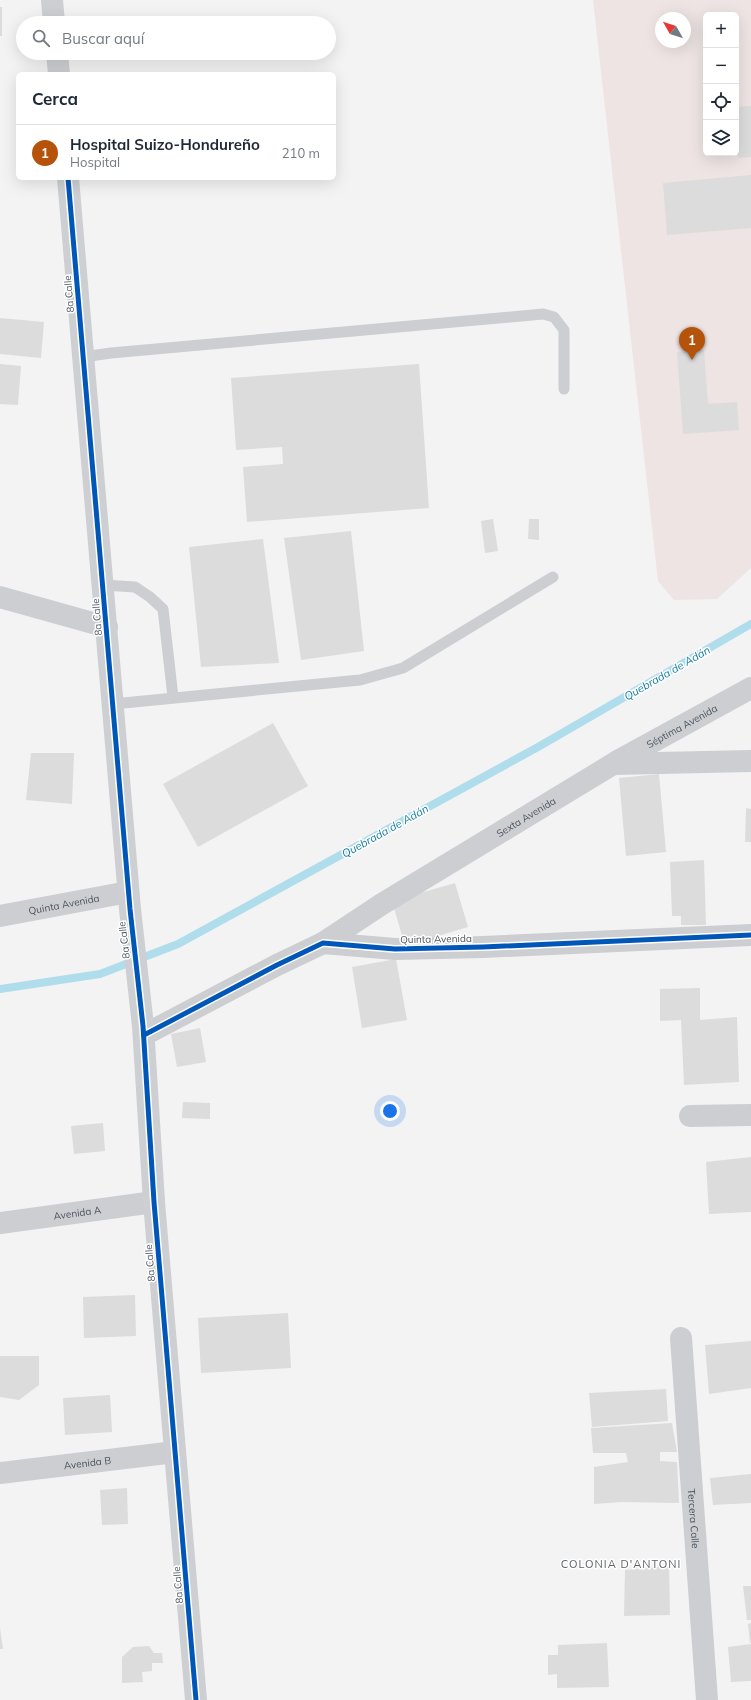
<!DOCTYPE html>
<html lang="es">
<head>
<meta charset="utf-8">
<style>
  :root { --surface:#fff; --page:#f6f6f7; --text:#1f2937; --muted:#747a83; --line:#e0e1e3; --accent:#b45309 }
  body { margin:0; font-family:Mulish,sans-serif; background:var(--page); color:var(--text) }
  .controls { position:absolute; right:12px; top:12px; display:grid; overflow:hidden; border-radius:6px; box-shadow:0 4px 16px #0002 }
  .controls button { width:36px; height:36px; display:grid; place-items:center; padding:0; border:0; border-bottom:1px solid var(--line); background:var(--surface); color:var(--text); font:20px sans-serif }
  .compass { position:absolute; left:655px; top:12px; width:36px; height:36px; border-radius:50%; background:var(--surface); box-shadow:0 4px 16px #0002; rotate:309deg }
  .you { position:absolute; left:390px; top:1111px; width:14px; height:14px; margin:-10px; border:3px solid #fff; border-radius:50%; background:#1a73e8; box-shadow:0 0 0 6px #1a73e833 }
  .badge { display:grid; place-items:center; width:26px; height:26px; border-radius:50%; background:var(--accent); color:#fff; font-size:13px; font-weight:700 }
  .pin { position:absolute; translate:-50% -33px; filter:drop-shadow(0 1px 2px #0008) }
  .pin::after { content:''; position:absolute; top:21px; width:14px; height:12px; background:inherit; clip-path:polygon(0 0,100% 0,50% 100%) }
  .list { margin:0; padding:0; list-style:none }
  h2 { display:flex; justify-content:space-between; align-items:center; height:52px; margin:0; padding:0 16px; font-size:17px }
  h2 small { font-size:13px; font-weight:400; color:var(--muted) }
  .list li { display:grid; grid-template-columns:26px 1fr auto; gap:12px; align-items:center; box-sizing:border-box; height:56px; padding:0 16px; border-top:1px solid var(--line) }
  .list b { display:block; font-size:15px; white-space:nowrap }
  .list p { margin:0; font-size:13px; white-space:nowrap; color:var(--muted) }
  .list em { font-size:13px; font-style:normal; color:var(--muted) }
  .icon { flex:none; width:22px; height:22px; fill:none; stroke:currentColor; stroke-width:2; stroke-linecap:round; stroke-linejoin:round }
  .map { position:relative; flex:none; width:751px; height:1700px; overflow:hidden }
  .search { position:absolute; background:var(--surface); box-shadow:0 4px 16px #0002; left:16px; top:16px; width:320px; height:44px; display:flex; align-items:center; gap:10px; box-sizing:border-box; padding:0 14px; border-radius:22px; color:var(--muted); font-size:15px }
  .panel { position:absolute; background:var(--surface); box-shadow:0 4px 16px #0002; left:16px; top:72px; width:320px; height:108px; border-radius:6px }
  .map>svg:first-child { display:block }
</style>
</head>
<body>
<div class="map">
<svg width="751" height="1700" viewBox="0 0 751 1700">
  <rect width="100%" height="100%" fill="#f3f3f3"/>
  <!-- medical -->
  <path fill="#ede4e3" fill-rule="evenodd" d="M 593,0 L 751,0 L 751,568 L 717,599 L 674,600 L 658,581 ZM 706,15 L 736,15 L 736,153 L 706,153 ZM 661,18 L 685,18 L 685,42 L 661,42 Z"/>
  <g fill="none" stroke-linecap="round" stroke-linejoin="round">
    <!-- stream -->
    <polyline stroke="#b0ddec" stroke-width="8" points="0,989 100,974 178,944 538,747 751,624"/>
  </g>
  <!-- building -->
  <g fill="#dcdcdd">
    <rect x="0" y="7" width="2" height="29"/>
    <polygon points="751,106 751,157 738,158 736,107"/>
    <polygon points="751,175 751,228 667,235 663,183"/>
    <polygon points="0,318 44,322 41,358 0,354"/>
    <polygon points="704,350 708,404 737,402 739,430 683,434 677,352"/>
    <polygon points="0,364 21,366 18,405 0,404"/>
    <polygon points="419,364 429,508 247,522 243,467 283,464 282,447 236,450 231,378"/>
    <polygon points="493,519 498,551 485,553 481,521"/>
    <polygon points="529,519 539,519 539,540 528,539"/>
    <polygon points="351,531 364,651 301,660 284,538"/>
    <polygon points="263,539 279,663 201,667 189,547"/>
    <polygon points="273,723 308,786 198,847 163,784"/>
    <polygon points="31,753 74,753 72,804 26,800"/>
    <polygon points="659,774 666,852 626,856 619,778"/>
    <polygon points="746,808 751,809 751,842 745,842"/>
    <polygon points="704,860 706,925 681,925 681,916 672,916 670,862"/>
    <polygon points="455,883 468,927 405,946 392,901"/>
    <polygon points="396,959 407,1020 362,1028 352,967"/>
    <polygon points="700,988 700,1020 737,1017 739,1082 684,1085 681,1020 660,1021 660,989"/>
    <polygon points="200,1028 206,1062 177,1067 171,1034"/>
    <polygon points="183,1102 210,1103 210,1119 182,1118"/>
    <polygon points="103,1123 105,1151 74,1154 71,1126"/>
    <polygon points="751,1157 751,1212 709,1214 706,1162"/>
    <polygon points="135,1295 136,1336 84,1338 83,1297"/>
    <polygon points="288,1313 291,1368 201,1373 198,1318"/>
    <polygon points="751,1341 751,1388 709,1394 705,1345"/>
    <polygon points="0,1356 39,1356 39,1385 19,1400 0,1397"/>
    <polygon points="666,1389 668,1421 592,1427 589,1393"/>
    <polygon points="110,1395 112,1432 65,1435 63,1398"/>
    <polygon points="672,1423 677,1452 660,1452 660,1461 677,1462 679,1503 622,1502 594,1504 594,1467 628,1462 626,1453 593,1453 591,1428"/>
    <polygon points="751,1474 751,1503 713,1505 710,1478"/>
    <polygon points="127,1488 128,1524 102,1525 100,1490"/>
    <polygon points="669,1566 670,1615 624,1616 625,1570"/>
    <polygon points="743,1586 751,1586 751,1620 747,1620"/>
    <polygon points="751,1623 751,1643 750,1643 748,1624"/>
    <polygon points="0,1628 3,1649 0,1649"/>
    <polygon points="607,1643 609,1687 557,1688 557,1674 548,1675 548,1655 558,1655 558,1645"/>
    <polygon points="751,1644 751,1681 731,1682 728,1647"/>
    <polygon points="149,1646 154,1653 162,1653 163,1663 152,1663 152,1671 142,1672 143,1682 122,1683 122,1657 133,1647"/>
  </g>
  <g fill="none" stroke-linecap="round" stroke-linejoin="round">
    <!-- lane -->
    <g stroke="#ccced1" stroke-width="11">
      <polyline points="83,357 111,353 543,314 554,317 564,330 564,389"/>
      <polyline points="103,585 135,587 150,597 163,609 173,697"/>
      <polyline points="113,704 360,680 403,668 553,577"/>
    </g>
    <!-- street -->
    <g stroke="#ccced1" stroke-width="22">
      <polyline points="0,597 107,627"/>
      <path id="s1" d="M 616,762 L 751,688"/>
      <path id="s2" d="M 0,916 L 128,892"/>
      <path id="s3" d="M 323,943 L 382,904 L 613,764 L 751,761"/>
      <polyline points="144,1035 277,965 323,943 395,949 483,947 751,935"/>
      <polyline points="690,1116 751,1115"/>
      <path id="s4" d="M 0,1223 L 154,1202"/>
      <path id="s5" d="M 681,1338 L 707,1700"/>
      <path id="s6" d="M 0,1473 L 175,1452"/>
    </g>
    <!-- secondary -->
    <g stroke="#cdcfd2" stroke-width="22">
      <polyline points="52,0 54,23"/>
      <polyline points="57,53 59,74"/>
      <polyline points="68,178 130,909 143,1026 154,1202 196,1700"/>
    </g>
    <!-- cycleway casing -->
    <g stroke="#fff" stroke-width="8">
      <g id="cycleway">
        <polyline points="68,178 130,909 143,1026 154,1202 196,1700"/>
        <polyline points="144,1035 277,965 323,943 395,949 483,947 751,935"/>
      </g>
    </g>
    <!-- cycleway -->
    <use href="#cycleway" stroke="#0057b8" stroke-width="5"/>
  </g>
  <g text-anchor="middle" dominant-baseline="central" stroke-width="3" stroke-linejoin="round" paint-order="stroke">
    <!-- street labels -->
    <g font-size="10" fill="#4a545f" stroke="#fff">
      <text transform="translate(69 294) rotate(-95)">8a Calle</text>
      <text transform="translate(97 617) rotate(-95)">8a Calle</text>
      <text stroke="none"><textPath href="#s1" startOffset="75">Séptima Avenida</textPath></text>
      <text stroke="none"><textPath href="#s3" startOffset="239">Sexta Avenida</textPath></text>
      <text stroke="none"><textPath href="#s2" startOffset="65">Quinta Avenida</textPath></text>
      <text transform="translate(436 939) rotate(-1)">Quinta Avenida</text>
      <text transform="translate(124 940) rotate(-97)">8a Calle</text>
      <text stroke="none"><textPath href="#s4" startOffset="78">Avenida A</textPath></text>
      <text transform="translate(150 1263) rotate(-95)">8a Calle</text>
      <text stroke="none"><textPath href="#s6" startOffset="88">Avenida B</textPath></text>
      <text stroke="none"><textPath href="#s5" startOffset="181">Tercera Calle</textPath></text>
      <text transform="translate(178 1585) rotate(-95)">8a Calle</text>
    </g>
    <!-- water labels -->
    <g font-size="11" font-style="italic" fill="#137da1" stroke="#fff">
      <text transform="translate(667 673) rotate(-30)">Quebrada de Adán</text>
      <text transform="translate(385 831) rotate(-29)">Quebrada de Adán</text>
    </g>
    <!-- neighbourhood labels -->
    <g font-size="11" letter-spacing="1" fill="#5e6266" stroke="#fff">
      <text x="621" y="1564">COLONIA D'ANTONI</text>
    </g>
  </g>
</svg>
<div class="controls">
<button>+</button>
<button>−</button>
<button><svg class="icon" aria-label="locate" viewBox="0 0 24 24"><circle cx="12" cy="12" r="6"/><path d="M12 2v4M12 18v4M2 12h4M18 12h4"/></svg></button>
<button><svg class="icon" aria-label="layers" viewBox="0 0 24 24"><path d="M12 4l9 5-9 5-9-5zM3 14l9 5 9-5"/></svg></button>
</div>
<svg class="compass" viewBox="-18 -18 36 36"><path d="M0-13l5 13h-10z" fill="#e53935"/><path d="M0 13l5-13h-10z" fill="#747a83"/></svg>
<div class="you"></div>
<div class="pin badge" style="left:692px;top:360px">1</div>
<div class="search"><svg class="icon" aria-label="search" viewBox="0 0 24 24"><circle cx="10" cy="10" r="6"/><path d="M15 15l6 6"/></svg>Buscar aquí</div>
<section class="panel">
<h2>Cerca<small></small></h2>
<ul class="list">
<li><span class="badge">1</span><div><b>Hospital Suizo-Hondureño</b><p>Hospital</p></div><em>210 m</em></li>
</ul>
</section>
</div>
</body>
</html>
